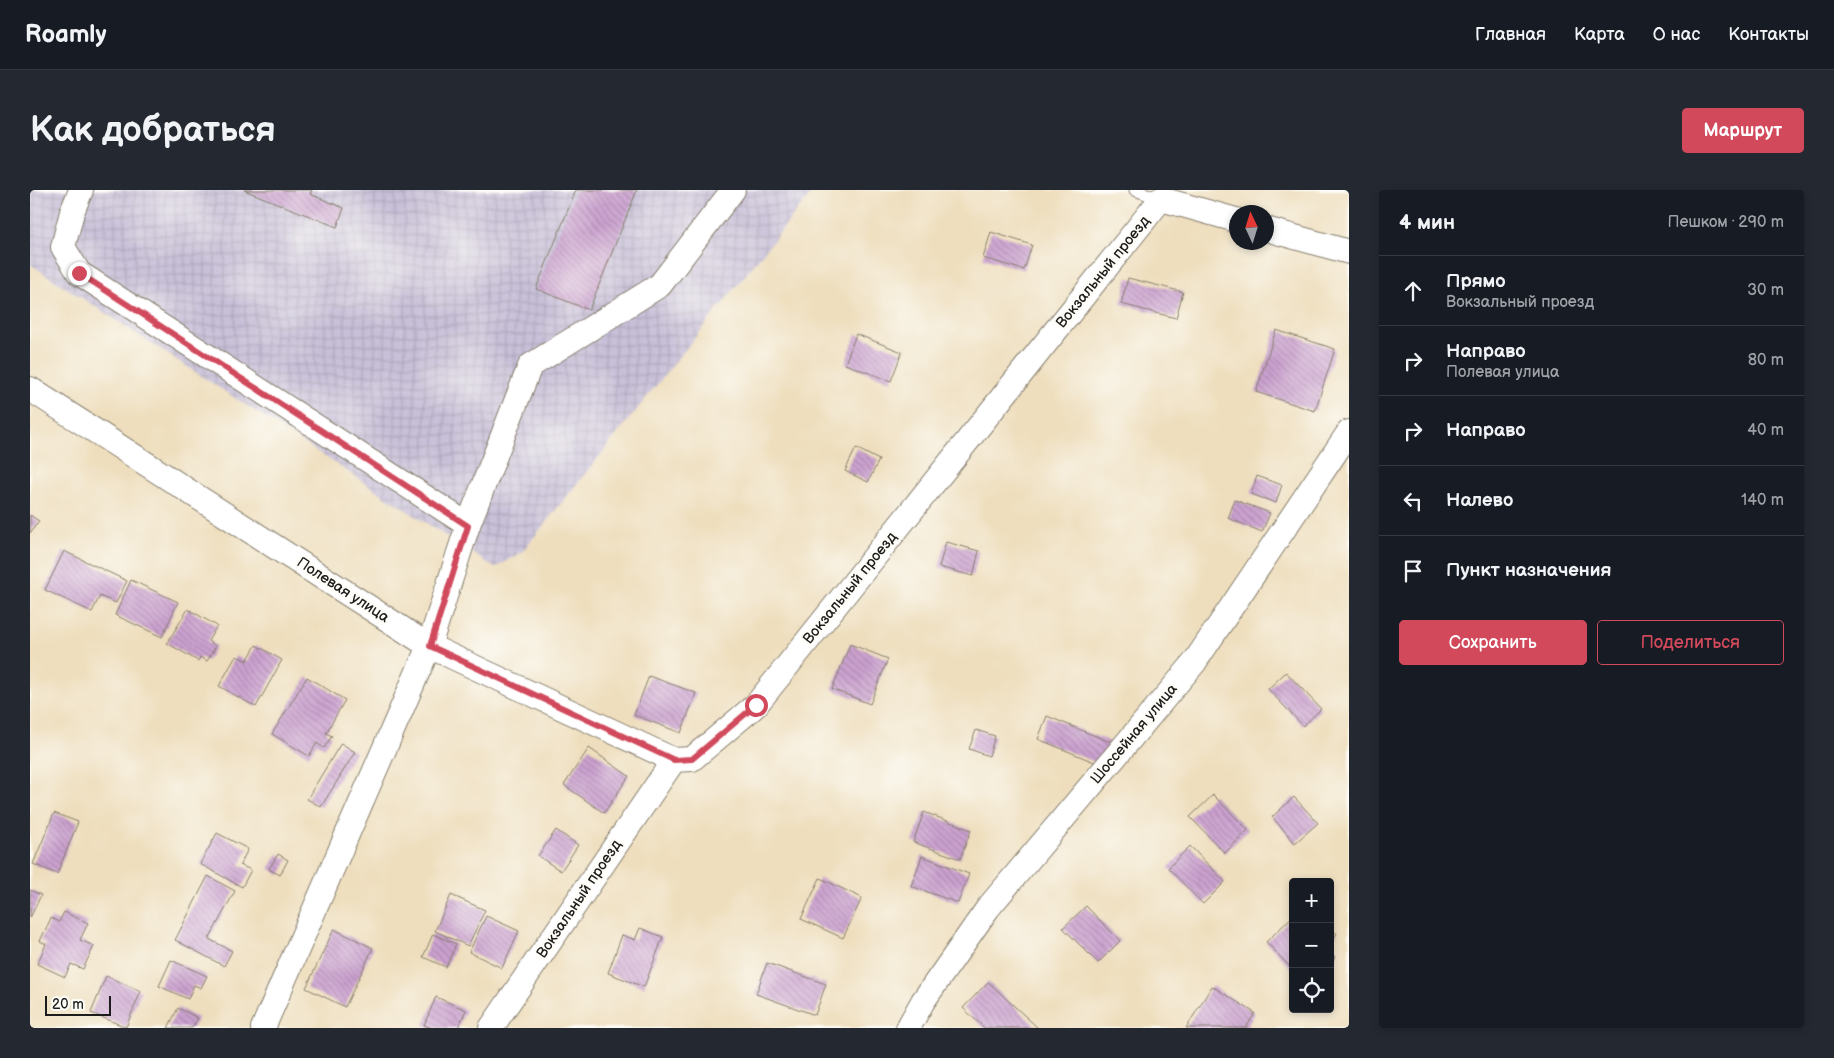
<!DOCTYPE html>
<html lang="ru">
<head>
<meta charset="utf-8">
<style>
  :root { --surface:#171b24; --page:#242831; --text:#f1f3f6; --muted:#9ea1a6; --line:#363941; --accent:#d1495b }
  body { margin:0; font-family:"Balsamiq Sans",sans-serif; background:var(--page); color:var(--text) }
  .controls { position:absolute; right:15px; bottom:15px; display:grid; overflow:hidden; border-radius:5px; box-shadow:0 2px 8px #0003 }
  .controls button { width:45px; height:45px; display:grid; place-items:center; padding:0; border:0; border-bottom:1px solid var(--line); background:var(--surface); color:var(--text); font:25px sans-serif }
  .compass { position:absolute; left:1199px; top:15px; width:45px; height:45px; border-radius:50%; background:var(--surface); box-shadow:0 2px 8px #0003; rotate:356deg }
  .scale { position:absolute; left:15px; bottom:12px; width:66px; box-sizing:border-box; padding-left:5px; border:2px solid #1c1c1c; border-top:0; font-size:14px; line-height:18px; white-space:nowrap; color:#1c1c1c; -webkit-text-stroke:4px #fdfcf7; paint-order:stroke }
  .stop { position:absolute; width:15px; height:15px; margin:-11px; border:4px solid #d1495b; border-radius:50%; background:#fff }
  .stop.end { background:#d1495b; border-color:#fff; box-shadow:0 1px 5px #0008 }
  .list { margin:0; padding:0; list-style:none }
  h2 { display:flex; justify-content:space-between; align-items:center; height:65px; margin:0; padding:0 20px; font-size:21px }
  h2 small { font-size:16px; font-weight:400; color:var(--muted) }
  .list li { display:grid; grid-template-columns:32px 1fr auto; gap:15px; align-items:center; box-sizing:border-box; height:70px; padding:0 20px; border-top:1px solid var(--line) }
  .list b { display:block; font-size:19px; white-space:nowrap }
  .list p { margin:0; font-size:16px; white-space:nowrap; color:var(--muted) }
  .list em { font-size:16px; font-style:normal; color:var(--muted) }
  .actions { display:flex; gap:10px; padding:15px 20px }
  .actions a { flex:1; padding:11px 0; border:1px solid var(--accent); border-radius:5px; text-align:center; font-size:18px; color:var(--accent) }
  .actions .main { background:var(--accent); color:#fff }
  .icon { flex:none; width:28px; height:28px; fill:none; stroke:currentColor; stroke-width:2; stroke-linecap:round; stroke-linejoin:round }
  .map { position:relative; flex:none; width:1319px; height:838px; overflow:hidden; border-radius:5px }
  header { display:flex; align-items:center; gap:30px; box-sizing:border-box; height:70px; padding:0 25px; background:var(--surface); border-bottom:1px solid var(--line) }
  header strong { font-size:24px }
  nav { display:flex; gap:28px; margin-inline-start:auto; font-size:18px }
  .intro { display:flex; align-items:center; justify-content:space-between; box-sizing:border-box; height:120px; padding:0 30px }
  h1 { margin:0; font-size:35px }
  .button { padding:12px 22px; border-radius:5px; background:var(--accent); color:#fff; font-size:18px; font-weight:700 }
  main { display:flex; gap:30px; padding:0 30px }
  aside { flex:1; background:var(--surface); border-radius:5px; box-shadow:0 2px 8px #0003 }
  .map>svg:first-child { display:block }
</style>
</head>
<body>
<header>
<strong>Roamly</strong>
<nav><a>Главная</a><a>Карта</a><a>О нас</a><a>Контакты</a></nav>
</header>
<div class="intro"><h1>Как добраться</h1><a class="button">Маршрут</a></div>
<main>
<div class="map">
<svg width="1319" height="838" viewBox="0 0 1319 838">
  <defs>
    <pattern id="industrial-grid" width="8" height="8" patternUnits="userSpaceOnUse" patternTransform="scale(1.25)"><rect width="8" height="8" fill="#c8c0d8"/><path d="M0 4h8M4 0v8" fill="none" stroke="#aba4b9"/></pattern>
    <pattern id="building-back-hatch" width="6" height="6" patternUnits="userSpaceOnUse" patternTransform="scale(1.25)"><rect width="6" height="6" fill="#cca2d0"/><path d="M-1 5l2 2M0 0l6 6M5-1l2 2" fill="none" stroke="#a583a8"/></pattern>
  </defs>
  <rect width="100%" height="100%" fill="#fdfcf7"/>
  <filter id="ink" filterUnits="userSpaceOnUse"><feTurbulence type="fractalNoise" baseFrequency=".02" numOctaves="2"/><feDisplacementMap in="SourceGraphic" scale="10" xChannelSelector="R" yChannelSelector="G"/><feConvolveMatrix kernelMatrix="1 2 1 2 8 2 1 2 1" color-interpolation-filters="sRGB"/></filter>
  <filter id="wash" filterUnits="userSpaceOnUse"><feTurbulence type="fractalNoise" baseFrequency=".0096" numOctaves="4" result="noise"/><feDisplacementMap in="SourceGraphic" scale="20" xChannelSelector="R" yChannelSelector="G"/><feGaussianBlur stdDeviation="1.12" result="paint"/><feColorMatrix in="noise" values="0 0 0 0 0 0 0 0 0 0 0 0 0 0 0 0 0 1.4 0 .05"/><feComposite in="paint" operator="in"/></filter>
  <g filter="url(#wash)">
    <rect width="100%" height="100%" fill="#eedebd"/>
    <!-- industrial -->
    <polygon fill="url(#industrial-grid)" points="0,0 784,0 492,362 465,378 0,74"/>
    <g id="blocks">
      <!-- building -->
      <g fill="url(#building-back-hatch)">
        <polygon points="214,0 282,0 280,4 314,18 307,37"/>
        <polygon points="546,0 607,0 559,120 506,99"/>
        <polygon points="961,42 1002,55 994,80 953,68"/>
        <polygon points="1098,88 1153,102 1146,128 1091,114"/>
        <polygon points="1246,140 1305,159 1285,221 1226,202"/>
        <polygon points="826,144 872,162 861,191 815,174"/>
        <polygon points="826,258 849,270 838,292 815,281"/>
        <polygon points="1227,286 1252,295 1246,313 1221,304"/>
        <polygon points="1205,310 1240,323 1232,342 1198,328"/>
        <polygon points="0,325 9,331 0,343"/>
        <polygon points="916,352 949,361 943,386 909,377"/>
        <polygon points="34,361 97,391 86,413 70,406 62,422 15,400"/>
        <polygon points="101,390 148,412 132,447 85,425"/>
        <polygon points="158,419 187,436 178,451 186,456 177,471 170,467 168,471 137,453"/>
        <polygon points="820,454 858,469 840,514 802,499"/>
        <polygon points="226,455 252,470 226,517 189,496 206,466 217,471"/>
        <polygon points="1256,482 1291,519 1273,536 1238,499"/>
        <polygon points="619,486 666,503 651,543 604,525"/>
        <polygon points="277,487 315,510 296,543 302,546 294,558 287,553 279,566 242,544"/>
        <polygon points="1017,526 1085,554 1069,574 1008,549"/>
        <polygon points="946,540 965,546 959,566 939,559"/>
        <polygon points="311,553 325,562 291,617 277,609"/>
        <polygon points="559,558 599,586 574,623 534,595"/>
        <polygon points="1183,605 1218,640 1195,663 1160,627"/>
        <polygon points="1264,607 1288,633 1265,653 1242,627"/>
        <polygon points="894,622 941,640 930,669 883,652"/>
        <polygon points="24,623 48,632 27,684 3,674"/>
        <polygon points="526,640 548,655 531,681 508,666"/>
        <polygon points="187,643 218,659 210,675 221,680 212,697 170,674"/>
        <polygon points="1160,656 1195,692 1173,714 1138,678"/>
        <polygon points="248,664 258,670 250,685 239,679"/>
        <polygon points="892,666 939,684 928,713 881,696"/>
        <polygon points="178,686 205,701 179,749 202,761 194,776 145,750"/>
        <polygon points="790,688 832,708 813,748 771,729"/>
        <polygon points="0,700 11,705 0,728"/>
        <polygon points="421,705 455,720 438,756 405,741"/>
        <polygon points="1056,716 1090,751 1068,773 1033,738"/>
        <polygon points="34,722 58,733 50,750 64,756 53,779 41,774 35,787 7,774 16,754 10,751 21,728 29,732"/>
        <polygon points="456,726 489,741 472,778 439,762"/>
        <polygon points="1263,726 1263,780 1236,752"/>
        <polygon points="1300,737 1307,744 1300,751"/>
        <polygon points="610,738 633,747 614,797 578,783 592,745 605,750"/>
        <polygon points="304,739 343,758 315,817 276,798"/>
        <polygon points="403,744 426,754 416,777 393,767"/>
        <polygon points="1300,762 1305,767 1300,778"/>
        <polygon points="141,770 177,786 171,798 164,795 158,809 129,796"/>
        <polygon points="737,773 796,794 785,825 726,804"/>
        <polygon points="76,786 111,801 96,837 61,823"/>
        <polygon points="958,792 1008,838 954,838 933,818"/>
        <polygon points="1182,796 1225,823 1216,838 1156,838"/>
        <polygon points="406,807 436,820 428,838 402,838 394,835"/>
        <polygon points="148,818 168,828 162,838 138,838"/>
      </g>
    </g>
  </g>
  <g filter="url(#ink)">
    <use href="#blocks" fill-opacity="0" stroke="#857d6c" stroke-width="1"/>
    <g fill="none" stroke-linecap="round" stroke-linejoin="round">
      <!-- lane casing -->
      <g stroke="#857d6c" stroke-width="13">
        <polyline id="lane" points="1105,0 1131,9"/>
      </g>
      <!-- street casing -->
      <g stroke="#857d6c" stroke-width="26">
        <g id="street">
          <polyline points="51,0 42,22 33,57 49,83 438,335 399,456 233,838"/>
          <polyline points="1236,39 1319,62"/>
          <polyline points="0,199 399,456 644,570"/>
          <polyline points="438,335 500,176 630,95 703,0"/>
          <polyline points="461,838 644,570 662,569 726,515 1131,9 1206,30"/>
          <polyline points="878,838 893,811 958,718 1164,473 1319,242"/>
        </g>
      </g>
      <!-- lane -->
      <use href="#lane" stroke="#fff" stroke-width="11"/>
      <!-- street -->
      <use href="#street" stroke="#fff" stroke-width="24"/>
    </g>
  </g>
  <g fill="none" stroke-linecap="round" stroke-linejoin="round" filter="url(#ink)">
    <!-- route -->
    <polyline stroke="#d1495b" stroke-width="6" points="49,83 438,336 400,456 644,570 662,569 726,515"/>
  </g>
  <g text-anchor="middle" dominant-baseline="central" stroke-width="5" stroke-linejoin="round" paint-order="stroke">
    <!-- street labels -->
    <g font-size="15" fill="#1c1c1c" stroke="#fdfcf7">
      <text transform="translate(1073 82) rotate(-51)">Вокзальный проезд</text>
      <text transform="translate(820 398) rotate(-51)">Вокзальный проезд</text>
      <text transform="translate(313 400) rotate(33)">Полевая улица</text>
      <text transform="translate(1104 544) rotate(-50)">Шоссейная улица</text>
      <text transform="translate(549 709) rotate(-56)">Вокзальный проезд</text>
    </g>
  </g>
</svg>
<div class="controls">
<button>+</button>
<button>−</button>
<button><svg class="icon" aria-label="locate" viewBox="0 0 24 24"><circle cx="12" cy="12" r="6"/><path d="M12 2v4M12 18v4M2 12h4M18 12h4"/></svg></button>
</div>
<svg class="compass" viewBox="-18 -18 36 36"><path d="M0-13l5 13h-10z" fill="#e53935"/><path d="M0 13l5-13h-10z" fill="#9ea1a6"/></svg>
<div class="scale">20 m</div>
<div class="stop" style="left:726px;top:515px"></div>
<div class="stop end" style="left:49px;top:83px"></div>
</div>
<aside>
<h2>4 мин<small>Пешком · 290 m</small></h2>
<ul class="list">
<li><svg class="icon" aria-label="ahead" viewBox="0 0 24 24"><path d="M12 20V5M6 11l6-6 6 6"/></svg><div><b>Прямо</b><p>Вокзальный проезд</p></div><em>30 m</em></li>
<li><svg class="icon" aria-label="right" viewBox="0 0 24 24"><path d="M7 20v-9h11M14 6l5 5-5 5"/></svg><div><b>Направо</b><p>Полевая улица</p></div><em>80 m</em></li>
<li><svg class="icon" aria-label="right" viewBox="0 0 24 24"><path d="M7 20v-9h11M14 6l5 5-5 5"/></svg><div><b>Направо</b></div><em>40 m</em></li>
<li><svg class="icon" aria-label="left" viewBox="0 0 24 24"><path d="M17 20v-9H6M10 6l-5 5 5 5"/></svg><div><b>Налево</b></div><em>140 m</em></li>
<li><svg class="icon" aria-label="arrive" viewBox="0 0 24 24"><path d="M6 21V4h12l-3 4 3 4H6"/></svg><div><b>Пункт назначения</b></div></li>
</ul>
<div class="actions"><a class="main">Сохранить</a><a>Поделиться</a></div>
</aside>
</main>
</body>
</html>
